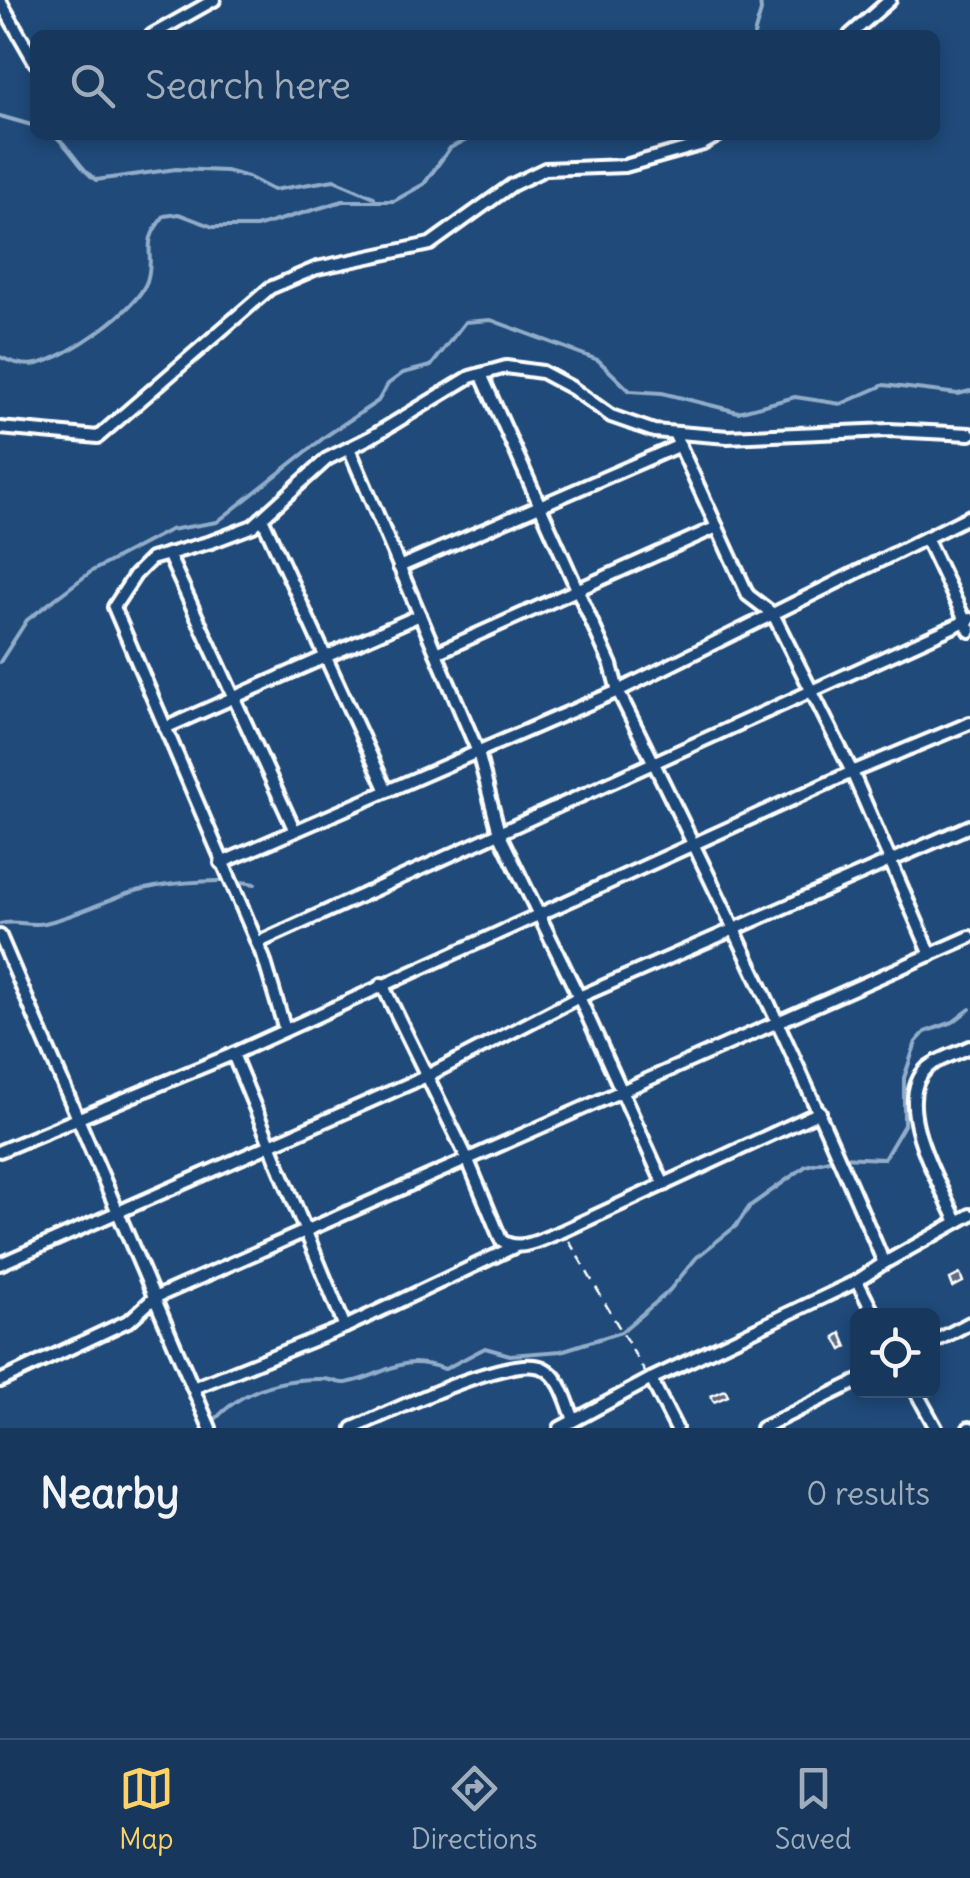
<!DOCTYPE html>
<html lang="en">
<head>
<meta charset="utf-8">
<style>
  :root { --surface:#17385c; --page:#244365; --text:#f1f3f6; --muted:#9eacbb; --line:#365272; --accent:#ffd166 }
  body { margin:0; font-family:Delius,sans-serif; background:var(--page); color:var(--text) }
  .controls { position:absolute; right:30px; bottom:30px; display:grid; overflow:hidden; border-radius:15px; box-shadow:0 5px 15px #0003 }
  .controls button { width:90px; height:90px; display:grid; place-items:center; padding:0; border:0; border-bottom:2px solid var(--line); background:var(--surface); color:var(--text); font:50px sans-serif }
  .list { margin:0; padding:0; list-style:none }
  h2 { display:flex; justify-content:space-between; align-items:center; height:130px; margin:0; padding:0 40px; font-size:42px }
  h2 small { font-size:32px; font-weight:400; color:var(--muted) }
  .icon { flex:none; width:55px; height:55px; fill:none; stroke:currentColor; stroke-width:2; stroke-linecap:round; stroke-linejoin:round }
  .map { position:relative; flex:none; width:970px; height:1428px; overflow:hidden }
  .search { position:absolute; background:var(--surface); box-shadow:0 5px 15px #0003; left:30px; right:30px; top:30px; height:110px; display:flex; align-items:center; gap:25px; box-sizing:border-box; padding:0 35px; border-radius:15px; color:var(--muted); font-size:38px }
  .sheet { height:310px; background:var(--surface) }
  nav { display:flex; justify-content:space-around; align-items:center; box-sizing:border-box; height:140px; border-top:2px solid var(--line); background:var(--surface); font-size:28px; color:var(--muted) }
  nav a { display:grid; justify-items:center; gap:5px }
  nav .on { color:var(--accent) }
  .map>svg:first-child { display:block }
</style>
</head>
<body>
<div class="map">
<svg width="970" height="1428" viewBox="0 0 970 1428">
  <rect width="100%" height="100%" fill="#1f4a7a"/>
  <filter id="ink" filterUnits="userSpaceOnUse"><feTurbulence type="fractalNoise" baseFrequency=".01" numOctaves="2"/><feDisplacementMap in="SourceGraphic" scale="20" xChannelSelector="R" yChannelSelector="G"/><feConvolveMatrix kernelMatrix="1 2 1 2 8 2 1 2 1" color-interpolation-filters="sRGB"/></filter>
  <g filter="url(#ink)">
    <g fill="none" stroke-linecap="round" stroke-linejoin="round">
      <!-- stream -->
      <g stroke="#92adc9" stroke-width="4">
        <polyline points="525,35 538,31 553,35"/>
        <polyline points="754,35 761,11 760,0"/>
        <polyline points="0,116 35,126"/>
        <path d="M 54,135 C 71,147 79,169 96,180 L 176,169 L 226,171 L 248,177 L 273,190 L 334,180 L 374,197"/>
        <path d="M 0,357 C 11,362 25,367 37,364 C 68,357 137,310 147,281 C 156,251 139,246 164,216 L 179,214 L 213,227 L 256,227 L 343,201 L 394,201 L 424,184 L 450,148 L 476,135"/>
        <polyline points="0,662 27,620 92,571 170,530 217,522 326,436 378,401 388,384 403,373 431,366 465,322 491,320 598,360 630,391 662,393 738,412 795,397 841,404 884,385 958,394 970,391"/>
        <path d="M 0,924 C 15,919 30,927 45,923 C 71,917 94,906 118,897 C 152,883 220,877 255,884"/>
        <path d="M 211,1424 C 240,1390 278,1378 323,1379 C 331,1379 339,1384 346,1383 C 388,1376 395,1352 445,1369 L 485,1348 L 510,1355 L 561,1351 L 621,1332 L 668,1292 L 697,1257 L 736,1226 L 750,1206 L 806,1166 L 840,1157 L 884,1159 L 904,1125 L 904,1078 L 916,1042 L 925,1032 L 953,1022 L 970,1009"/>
      </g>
    </g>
    <!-- building -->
    <g fill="#606a80" stroke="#fff" stroke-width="2.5">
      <polygon points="960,1274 963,1282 953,1287 950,1279"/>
      <polygon points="841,1333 847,1347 842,1350 835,1337"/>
      <polygon points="725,1390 728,1396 714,1402 711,1396"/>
    </g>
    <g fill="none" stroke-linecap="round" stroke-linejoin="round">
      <!-- street casing -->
      <g stroke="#fff" stroke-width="18">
        <g id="street">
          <polyline points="0,1 35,62"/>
          <polyline points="152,35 214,0"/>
          <polyline points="850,35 890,0"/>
          <path d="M 481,374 L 611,665 L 618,691 C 712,879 802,1069 884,1263"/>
          <polyline points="0,428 98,437 270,288 317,268 430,244 512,185 545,169 625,166 703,144 719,135"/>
          <polyline points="674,433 748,595 773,614 852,772 931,955"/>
          <polyline points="349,448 478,752 499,833 579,997 664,1185"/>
          <polyline points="262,518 387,791"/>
          <polyline points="926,538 970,631"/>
          <polyline points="168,554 295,831"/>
          <polyline points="399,567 680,445"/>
          <polyline points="436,653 717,527"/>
          <polyline points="165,728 420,615"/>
          <polyline points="221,863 618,691 970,516"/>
          <polyline points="0,936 210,1428"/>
          <polyline points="257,943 970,619"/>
          <path d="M 382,984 L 467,1158 L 501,1240 C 520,1254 543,1238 563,1231 L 820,1112"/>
          <polyline points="285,1030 264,959 114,607 135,575 151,559 211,542 253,526 327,459 371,437 470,377 506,367 542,372 572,388 611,416 654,431 728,437 889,430 970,434"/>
          <polyline points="233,1054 345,1327"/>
          <polyline points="0,1151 233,1054 852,772 970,723"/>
          <path d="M 957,1222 C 941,1185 890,1103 927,1068 C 937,1059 958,1053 970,1047"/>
          <polyline points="0,1264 427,1076 579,997 970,826"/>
          <polyline points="857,1281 875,1316"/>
          <polyline points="932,1343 970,1323"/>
          <polyline points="651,1379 676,1428"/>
          <polyline points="0,1381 130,1320 154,1298 970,937"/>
          <polyline points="193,1388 345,1327 516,1246"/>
          <polyline points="915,1390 936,1428"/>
          <path d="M 353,1428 C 389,1413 510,1353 543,1368 C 562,1377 567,1403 574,1420"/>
          <polyline points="560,1428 651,1379 857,1281 884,1263 970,1215"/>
          <polyline points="762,1428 858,1381"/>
          <polyline points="969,1428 970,1428"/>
        </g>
      </g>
      <!-- path -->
      <polyline stroke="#fff" stroke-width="2.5" stroke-dasharray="10 8" stroke-linecap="butt" points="569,1241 645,1372"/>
      <!-- street -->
      <use href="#street" stroke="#1f4a7a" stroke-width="10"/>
    </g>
  </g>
</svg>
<div class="controls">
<button><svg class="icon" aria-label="locate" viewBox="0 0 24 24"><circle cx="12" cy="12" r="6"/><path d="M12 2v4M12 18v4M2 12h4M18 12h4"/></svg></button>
</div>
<div class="search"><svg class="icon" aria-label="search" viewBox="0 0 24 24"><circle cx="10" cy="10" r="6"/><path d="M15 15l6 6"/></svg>Search here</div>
</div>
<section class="sheet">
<h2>Nearby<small>0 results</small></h2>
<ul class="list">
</ul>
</section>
<nav>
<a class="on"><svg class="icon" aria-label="map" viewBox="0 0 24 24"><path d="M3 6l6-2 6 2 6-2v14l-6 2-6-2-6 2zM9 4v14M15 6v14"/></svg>Map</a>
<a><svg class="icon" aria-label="directions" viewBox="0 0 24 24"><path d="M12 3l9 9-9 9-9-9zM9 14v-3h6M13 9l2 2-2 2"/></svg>Directions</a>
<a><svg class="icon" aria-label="saved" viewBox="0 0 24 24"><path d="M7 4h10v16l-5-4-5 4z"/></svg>Saved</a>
</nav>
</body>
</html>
